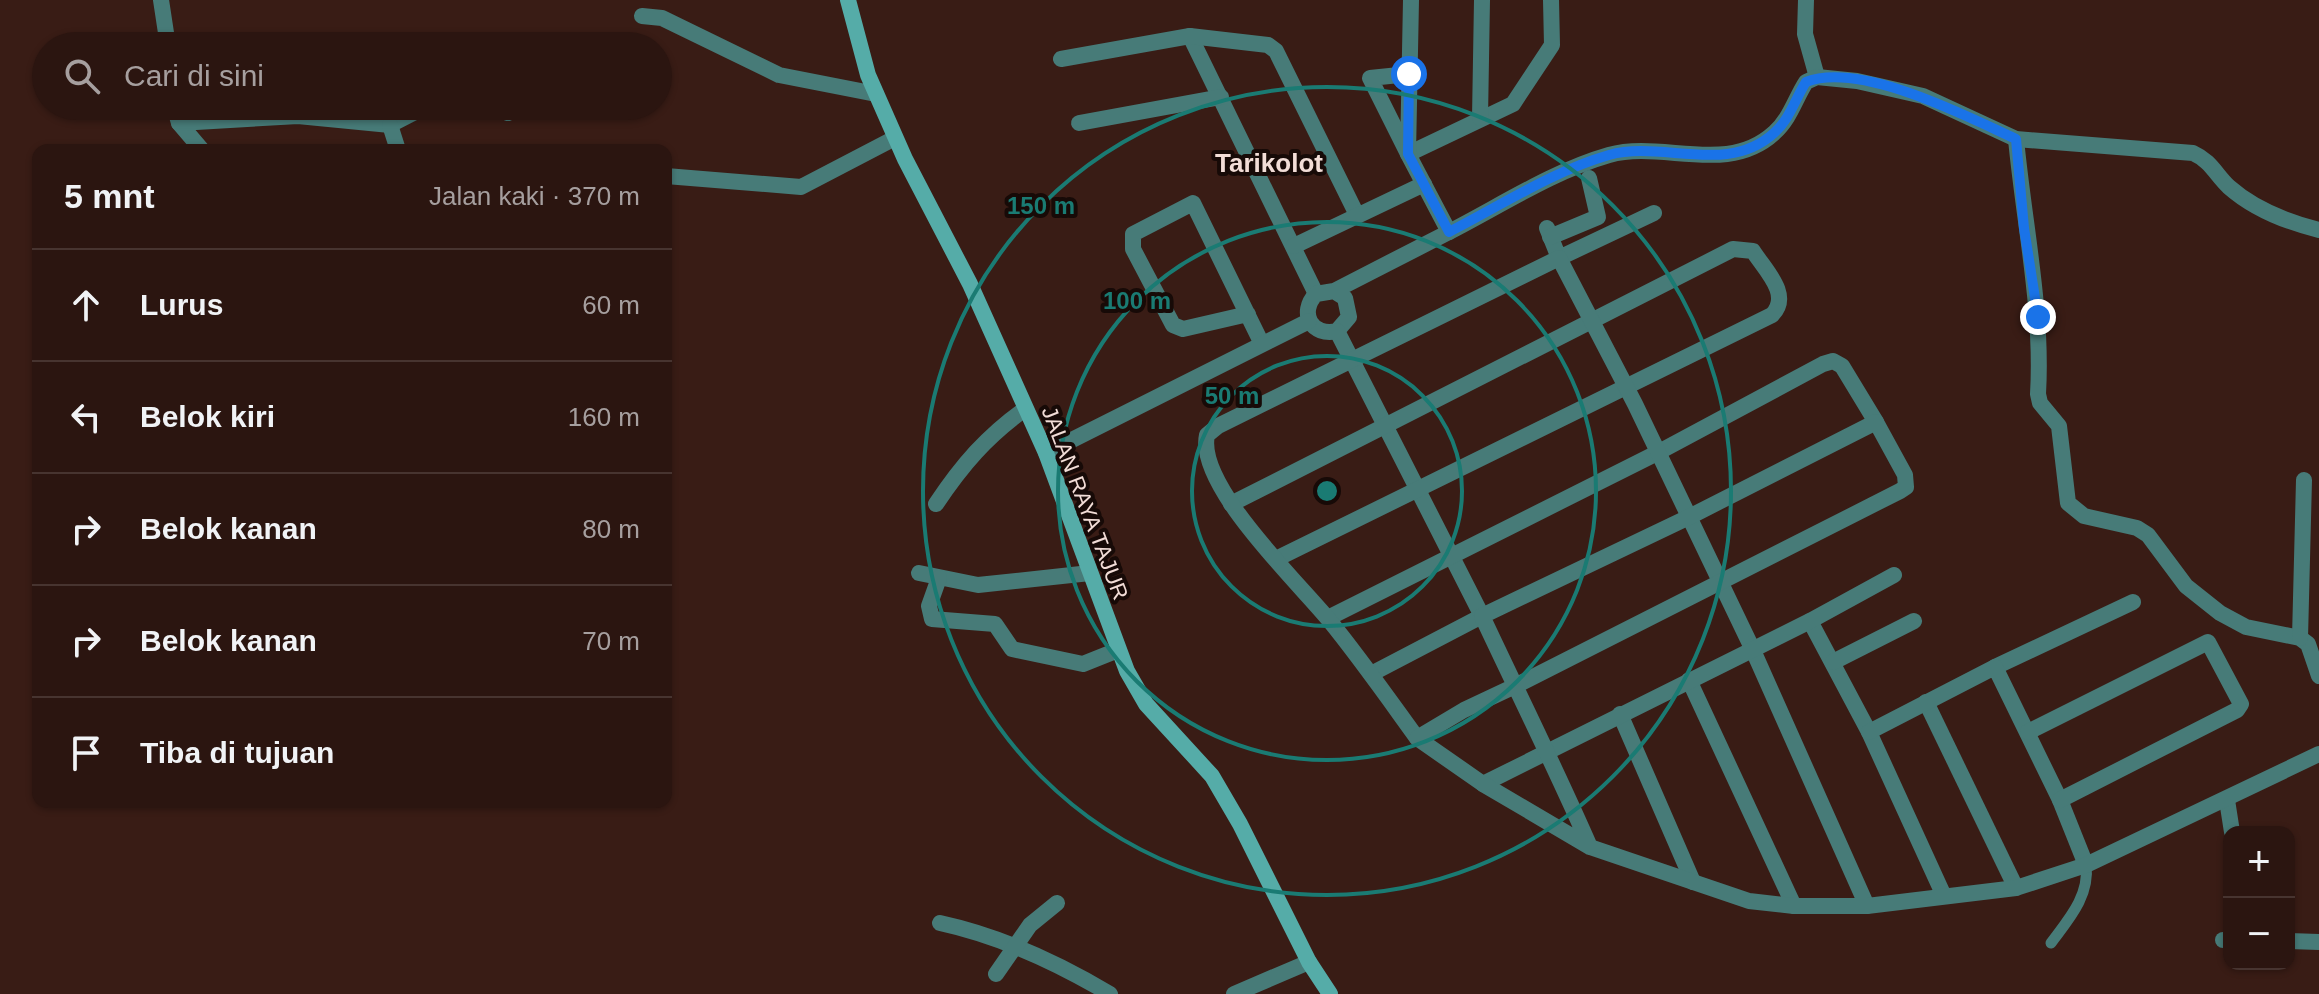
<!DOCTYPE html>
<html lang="id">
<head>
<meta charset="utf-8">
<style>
  :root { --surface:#2b1510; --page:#37221e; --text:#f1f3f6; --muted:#a69f9f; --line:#473430 }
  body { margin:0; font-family:Helvetica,sans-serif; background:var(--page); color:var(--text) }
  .controls { position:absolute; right:24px; bottom:24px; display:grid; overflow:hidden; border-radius:16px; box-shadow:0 2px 6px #0004 }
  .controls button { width:72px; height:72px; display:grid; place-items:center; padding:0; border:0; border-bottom:2px solid var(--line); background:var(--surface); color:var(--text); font:40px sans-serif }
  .stop { position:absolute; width:24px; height:24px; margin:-18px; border:6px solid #1a73e8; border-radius:50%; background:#fff }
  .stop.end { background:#1a73e8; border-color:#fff; box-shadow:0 2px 8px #0008 }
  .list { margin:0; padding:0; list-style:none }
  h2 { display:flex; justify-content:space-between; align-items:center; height:104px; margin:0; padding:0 32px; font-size:34px }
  h2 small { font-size:26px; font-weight:400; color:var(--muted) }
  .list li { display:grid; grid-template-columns:52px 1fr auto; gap:24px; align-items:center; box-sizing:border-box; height:112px; padding:0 32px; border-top:2px solid var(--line) }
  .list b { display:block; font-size:30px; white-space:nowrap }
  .list em { font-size:26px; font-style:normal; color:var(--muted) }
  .icon { flex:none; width:44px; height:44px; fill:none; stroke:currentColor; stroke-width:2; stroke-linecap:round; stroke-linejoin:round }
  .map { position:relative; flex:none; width:2319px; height:994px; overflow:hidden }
  .search { position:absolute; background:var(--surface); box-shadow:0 2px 6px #0004; left:32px; top:32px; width:640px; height:88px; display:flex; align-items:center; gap:20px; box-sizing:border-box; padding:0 28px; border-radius:44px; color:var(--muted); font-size:30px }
  .panel { position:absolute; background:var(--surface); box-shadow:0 2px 6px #0004; left:32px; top:144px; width:640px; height:664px; border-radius:16px }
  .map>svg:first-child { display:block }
</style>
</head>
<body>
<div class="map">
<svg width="2319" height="994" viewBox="0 0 2319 994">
  <rect width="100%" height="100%" fill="#391c15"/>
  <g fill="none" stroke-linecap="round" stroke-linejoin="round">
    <!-- lane -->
    <path stroke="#477b78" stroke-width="11" d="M 2051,943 C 2068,920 2090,896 2086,865"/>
    <!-- street -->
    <g stroke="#477b78" stroke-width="16">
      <polyline points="161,0 168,46"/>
      <polyline points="1806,0 1805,34 1817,77"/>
      <polyline points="642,16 662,18 779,75 876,94"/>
      <polyline points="1190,36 1316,294"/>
      <polyline points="1061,59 1190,36 1268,45 1276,51 1357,215"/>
      <polyline points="1409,74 1370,78 1408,154 1513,104 1552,45 1551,0"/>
      <polyline points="174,106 179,123 202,150"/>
      <polyline points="491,106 508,113"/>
      <polyline points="1480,118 1482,0"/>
      <polyline points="179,123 298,116 390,125 427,106"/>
      <polyline points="1079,123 1221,97"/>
      <polyline points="390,125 398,150"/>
      <path d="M 2016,139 C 2024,224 2043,309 2038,394 L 2040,403 L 2059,426 L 2068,503 L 2084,516 L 2137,528 L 2148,535 L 2186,586 L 2220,613 L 2246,627 L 2300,638 L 2308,644 L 2319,676"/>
      <polyline points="666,176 801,187 895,138"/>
      <polyline points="1547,228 1559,258 1654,213"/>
      <path d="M 1449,232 C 1500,206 1553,171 1609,155 C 1662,140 1727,176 1774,133 C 1790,119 1795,99 1806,82 L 1817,77 L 1857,81 L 1923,96 L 2016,139 L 2193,153 C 2211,161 2216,175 2229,187 C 2255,210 2287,222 2319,230"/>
      <polyline points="1550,237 1598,217 1589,178"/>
      <polyline points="1294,246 1424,184"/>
      <path d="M 1334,291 L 1345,298 L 1349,317 L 1337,331 C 1312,337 1298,313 1316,294 L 1334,291 L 1449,232 L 1408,154 L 1411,0"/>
      <polyline points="1248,314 1183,329 1173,325 1133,249 1133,234 1193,203 1261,342"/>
      <polyline points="1337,331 1482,616 1371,674"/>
      <polyline points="1046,453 1309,321"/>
      <path d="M 936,504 C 962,465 987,436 1025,409"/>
      <path d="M 1231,504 L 1733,249 L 1753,251 C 1765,270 1792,295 1772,315 L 1276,559"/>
      <polyline points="919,573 978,585 1090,573"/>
      <polyline points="939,578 929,606 932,619 995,624 1012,649 1083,664 1118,650"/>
      <polyline points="1328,618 1657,453 1823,364 1833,361 1842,366 1876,422"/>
      <polyline points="1810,621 1869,732 1944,896"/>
      <polyline points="2300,638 2304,480"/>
      <polyline points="1833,662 1914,621"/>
      <polyline points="1995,667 2133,602"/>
      <polyline points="1689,680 1794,906"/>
      <polyline points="1926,702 2016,888"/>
      <polyline points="1620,714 1693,882"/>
      <polyline points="1869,732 1995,667 2060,800 2086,865"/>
      <polyline points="2028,732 2208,642 2241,704 2237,710 2060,800"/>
      <path d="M 1417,738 C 1388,698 1360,658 1329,620 C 1297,581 1196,485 1207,435 L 1218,426 L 1559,258 L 1635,404 L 1752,648 L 1867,906"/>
      <polyline points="1483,784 1810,621 1894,575"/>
      <polyline points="2227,800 2232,832"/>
      <path d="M 1590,847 C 1556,769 1518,693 1482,616 L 1687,518 L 1876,422 L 1905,475 L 1906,487 L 1900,491 L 1515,686 L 1464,710 L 1417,738 L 1483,784 L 1590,847 L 1749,901 L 1794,906 L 1867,906 L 2016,888 L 2086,865 L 2319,754"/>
      <path d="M 940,923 C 1000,936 1058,963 1110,994"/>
      <polyline points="2223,940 2229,940"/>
      <polyline points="2289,941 2319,942"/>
      <polyline points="996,974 1030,925 1057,903"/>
      <polyline points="1234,994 1309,962"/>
    </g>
    <!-- secondary -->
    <polyline stroke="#55aca8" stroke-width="16" points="848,0 868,75 905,159 970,284 1046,453 1127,671 1146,704 1212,776 1240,824 1309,962 1330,994"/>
  </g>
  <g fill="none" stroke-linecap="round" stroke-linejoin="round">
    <!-- route -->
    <path stroke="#1a73e8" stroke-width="10" d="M 1409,74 L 1408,154 L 1449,232 C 1500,206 1553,171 1609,155 C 1662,140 1727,176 1774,133 C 1790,119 1795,99 1806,82 C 1860,61 1966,116 2016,139 L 2024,228 L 2038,317"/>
  </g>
  <!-- distance rings -->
  <g fill="none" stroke="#1a7b73" stroke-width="4">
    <circle cx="1327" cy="491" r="135"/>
    <circle cx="1327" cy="491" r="269"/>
    <circle cx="1327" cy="491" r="404"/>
  </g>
  <g text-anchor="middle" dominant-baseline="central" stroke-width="8" stroke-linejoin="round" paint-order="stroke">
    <!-- street labels -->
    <g font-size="22" fill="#f2ddd7" stroke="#170a07">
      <text transform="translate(1085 503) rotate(69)">JALAN RAYA TAJUR</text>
    </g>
    <!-- quarter labels -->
    <g font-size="26" font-weight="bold" fill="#f2ddd7" stroke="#170a07">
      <text x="1269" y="163">Tarikolot</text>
    </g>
  </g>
  <circle cx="1327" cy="491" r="12" fill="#1a7b73" stroke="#170a07" stroke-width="4"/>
  <g font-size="24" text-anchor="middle" font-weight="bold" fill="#1a7b73" stroke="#170a07" stroke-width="8" stroke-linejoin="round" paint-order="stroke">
    <text x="1041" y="214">150 m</text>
    <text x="1137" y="309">100 m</text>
    <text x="1232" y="404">50 m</text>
  </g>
</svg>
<div class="controls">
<button>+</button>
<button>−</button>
</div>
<div class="stop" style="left:1409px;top:74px"></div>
<div class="stop end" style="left:2038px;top:317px"></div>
<div class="search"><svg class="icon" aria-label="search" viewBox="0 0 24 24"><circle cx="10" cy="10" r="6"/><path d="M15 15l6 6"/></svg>Cari di sini</div>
<section class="panel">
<h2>5 mnt<small>Jalan kaki · 370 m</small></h2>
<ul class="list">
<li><svg class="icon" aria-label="ahead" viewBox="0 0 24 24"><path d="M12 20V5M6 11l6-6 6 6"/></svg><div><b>Lurus</b></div><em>60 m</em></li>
<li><svg class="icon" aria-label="left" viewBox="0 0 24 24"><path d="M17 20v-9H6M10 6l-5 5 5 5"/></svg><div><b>Belok kiri</b></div><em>160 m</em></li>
<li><svg class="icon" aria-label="right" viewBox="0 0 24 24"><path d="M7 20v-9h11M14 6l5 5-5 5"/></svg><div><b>Belok kanan</b></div><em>80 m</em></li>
<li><svg class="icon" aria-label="right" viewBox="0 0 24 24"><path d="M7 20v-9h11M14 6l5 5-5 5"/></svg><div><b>Belok kanan</b></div><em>70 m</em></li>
<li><svg class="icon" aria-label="arrive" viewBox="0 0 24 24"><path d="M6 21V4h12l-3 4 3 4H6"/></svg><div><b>Tiba di tujuan</b></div></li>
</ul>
</section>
</div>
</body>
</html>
